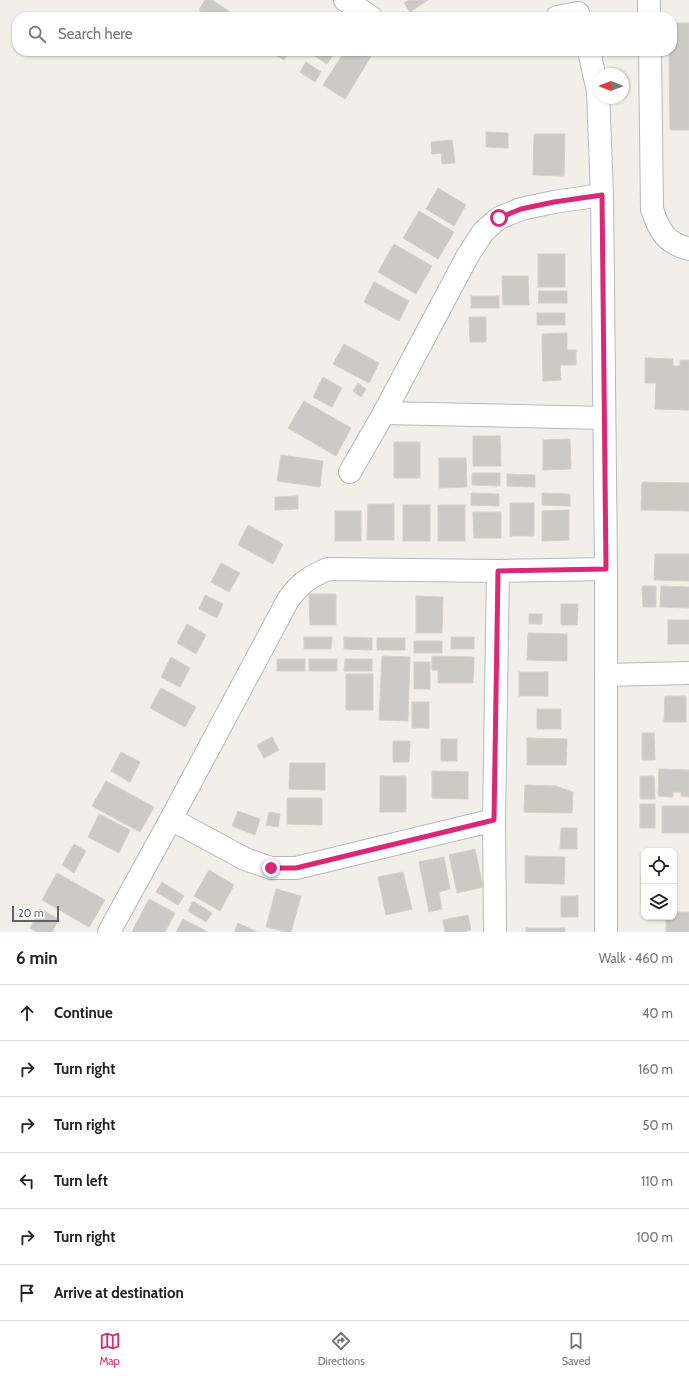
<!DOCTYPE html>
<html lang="en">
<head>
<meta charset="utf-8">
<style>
  :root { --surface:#fff; --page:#f6f6f6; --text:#222; --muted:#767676; --line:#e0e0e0; --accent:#db2777 }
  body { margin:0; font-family:Cabin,sans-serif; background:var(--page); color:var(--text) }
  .controls { position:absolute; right:12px; bottom:12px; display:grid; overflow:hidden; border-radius:8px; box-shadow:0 1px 3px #0004 }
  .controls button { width:36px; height:36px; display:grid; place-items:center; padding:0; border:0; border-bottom:1px solid var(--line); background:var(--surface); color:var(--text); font:20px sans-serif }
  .compass { position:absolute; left:593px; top:68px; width:36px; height:36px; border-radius:50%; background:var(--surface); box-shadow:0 1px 3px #0004; rotate:270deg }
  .scale { position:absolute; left:12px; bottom:10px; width:47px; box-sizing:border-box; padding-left:4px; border:2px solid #5f6368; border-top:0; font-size:11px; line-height:14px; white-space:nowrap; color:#5f6368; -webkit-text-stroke:3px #fff; paint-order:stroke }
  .stop { position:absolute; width:12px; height:12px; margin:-9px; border:3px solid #db2777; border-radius:50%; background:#fff }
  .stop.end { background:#db2777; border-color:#fff; box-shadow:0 1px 4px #0008 }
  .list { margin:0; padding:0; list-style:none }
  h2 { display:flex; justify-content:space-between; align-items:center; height:52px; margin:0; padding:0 16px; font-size:17px }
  h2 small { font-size:13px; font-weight:400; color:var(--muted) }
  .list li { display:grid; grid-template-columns:26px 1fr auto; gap:12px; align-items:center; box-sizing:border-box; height:56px; padding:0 16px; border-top:1px solid var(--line) }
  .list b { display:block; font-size:15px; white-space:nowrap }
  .list em { font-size:13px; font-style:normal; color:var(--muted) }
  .icon { flex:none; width:22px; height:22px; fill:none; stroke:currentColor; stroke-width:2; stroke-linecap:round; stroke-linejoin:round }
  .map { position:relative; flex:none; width:689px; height:932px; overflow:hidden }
  .search { position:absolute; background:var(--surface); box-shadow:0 1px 3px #0004; left:12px; right:12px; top:12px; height:44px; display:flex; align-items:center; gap:10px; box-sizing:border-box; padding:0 14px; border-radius:16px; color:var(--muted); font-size:15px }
  .sheet { height:388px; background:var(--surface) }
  nav { display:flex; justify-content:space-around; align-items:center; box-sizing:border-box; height:56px; border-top:1px solid var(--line); background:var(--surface); font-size:11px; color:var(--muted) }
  nav a { display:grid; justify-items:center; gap:2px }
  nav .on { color:var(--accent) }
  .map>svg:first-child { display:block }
</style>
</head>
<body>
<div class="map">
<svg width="689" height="932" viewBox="0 0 689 932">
  <rect width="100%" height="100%" fill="#f1efe8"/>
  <!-- building -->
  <g fill="#cccac5" stroke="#d6d1c6">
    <polygon points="205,0 212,0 233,14 230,17 209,17 199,10"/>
    <polygon points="409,0 428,0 410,12 404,3"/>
    <polygon points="672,23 689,23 689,130 670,130 669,51 672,51"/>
    <polygon points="268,51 285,51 288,53 284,60"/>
    <polygon points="307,51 336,51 327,64"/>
    <polygon points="345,51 371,51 373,53 345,99 323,85"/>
    <polygon points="306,62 321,72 315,82 300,72"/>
    <polygon points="486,132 508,133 508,148 486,147"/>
    <polygon points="534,134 565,134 564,176 533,175"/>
    <polygon points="452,140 455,163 442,164 441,153 432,154 431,142"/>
    <polygon points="438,188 466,205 454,226 426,209"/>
    <polygon points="419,211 454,232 438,259 403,238"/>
    <polygon points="394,244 432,266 416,294 378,272"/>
    <rect x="538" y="254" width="27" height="33"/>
    <polygon points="502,276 528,276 529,305 503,305"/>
    <polygon points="374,282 409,301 399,321 364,302"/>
    <polygon points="539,291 567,291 567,303 538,303"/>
    <rect x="471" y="296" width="28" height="12"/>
    <rect x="537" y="313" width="28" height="12"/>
    <polygon points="469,317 486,317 486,342 470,342"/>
    <polygon points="567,333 567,350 576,350 576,365 560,365 561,380 543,381 542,334"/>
    <polygon points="344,344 379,363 369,383 333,364"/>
    <polygon points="645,358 673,359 673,366 680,366 680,360 689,360 689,410 655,409 656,383 645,383"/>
    <polygon points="323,377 342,388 332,407 313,397"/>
    <polygon points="358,383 366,389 361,397 353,391"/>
    <polygon points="304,401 351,428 336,456 288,428"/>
    <polygon points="473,436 500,436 501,466 473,466"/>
    <polygon points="570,439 571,469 543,470 543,440"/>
    <rect x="394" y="442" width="26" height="36"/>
    <polygon points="281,455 323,461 320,487 277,481"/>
    <polygon points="439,458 466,458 467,487 439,488"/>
    <polygon points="472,473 500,473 500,486 472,485"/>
    <polygon points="507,474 535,475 535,487 507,486"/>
    <polygon points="642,482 689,483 689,511 641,510"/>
    <polygon points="471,493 499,494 499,506 471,505"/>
    <polygon points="542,493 570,494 570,506 542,505"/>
    <polygon points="298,496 298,509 275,510 275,497"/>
    <rect x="510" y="503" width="24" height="33"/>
    <polygon points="368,504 394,504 394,540 367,540"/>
    <rect x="403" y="505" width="27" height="36"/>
    <rect x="438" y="505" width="27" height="36"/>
    <polygon points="569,510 569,540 542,541 542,511"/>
    <rect x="335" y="511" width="26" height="30"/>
    <polygon points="473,512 501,512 501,538 474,538"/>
    <polygon points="248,525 283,544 273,564 238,545"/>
    <polygon points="655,554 689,554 689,581 654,580"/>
    <polygon points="221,563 240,573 229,592 211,582"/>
    <polygon points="642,586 656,586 656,607 643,607"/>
    <polygon points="661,586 689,587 689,608 660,607"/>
    <polygon points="309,594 336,594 336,625 310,625"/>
    <polygon points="205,595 223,604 217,618 199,609"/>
    <polygon points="416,596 443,597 442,633 416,633"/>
    <polygon points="561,604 578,604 577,625 561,625"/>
    <rect x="529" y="614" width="13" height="10"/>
    <rect x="668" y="620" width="21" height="24"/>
    <polygon points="187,624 206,635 196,654 177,643"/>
    <polygon points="528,633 567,634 567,661 527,660"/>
    <polygon points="304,637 332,637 331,649 304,649"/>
    <polygon points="344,637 372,638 372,650 344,649"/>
    <rect x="451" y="637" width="23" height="12"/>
    <rect x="377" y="638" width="28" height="12"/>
    <rect x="414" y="641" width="28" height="12"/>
    <polygon points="382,656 410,657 408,721 379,720"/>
    <polygon points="432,656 474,657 473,683 438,683 438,670 432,670"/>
    <polygon points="171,657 190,668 180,687 161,677"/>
    <rect x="277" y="659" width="28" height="12"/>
    <rect x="309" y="659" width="28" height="12"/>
    <polygon points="345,659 372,659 372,671 344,671"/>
    <rect x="414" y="662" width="16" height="27"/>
    <rect x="519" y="672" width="29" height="24"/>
    <rect x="346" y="674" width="27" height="36"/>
    <polygon points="161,688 196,707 185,727 150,708"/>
    <polygon points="665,696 686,696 686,722 664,722"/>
    <rect x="412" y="702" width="17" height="26"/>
    <rect x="537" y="709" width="24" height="20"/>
    <polygon points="642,733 654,733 655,760 642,760"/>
    <polygon points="272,737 279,750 264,758 257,745"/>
    <polygon points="527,738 567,739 566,765 527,765"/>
    <rect x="441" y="739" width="16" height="22"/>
    <polygon points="393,741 410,741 409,762 393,762"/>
    <polygon points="121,752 140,762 130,782 111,771"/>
    <polygon points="290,763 325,763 325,790 289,789"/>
    <polygon points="659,769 689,770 689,797 681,796 681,792 673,792 673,797 658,796"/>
    <polygon points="432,771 468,772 468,799 432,798"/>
    <rect x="380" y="776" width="26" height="36"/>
    <polygon points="640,776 654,776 655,799 640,799"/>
    <polygon points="106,781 154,807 140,832 92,806"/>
    <polygon points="525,785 556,786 573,792 572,813 524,812"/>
    <polygon points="287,798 322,798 322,825 287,824"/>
    <rect x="640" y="804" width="15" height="24"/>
    <rect x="662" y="806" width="27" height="27"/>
    <polygon points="238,811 260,819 255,835 232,826"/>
    <polygon points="269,812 280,814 278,827 266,825"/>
    <polygon points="99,814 130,830 119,853 88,837"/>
    <polygon points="561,828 577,828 577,849 560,849"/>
    <polygon points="74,844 86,851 74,873 62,865"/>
    <polygon points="475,849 483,887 457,893 449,855"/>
    <polygon points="525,856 565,857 564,884 525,883"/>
    <polygon points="444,857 450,889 439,892 442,909 429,912 419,862"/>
    <polygon points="209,870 234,885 220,911 194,896"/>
    <polygon points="403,872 412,909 386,915 378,877"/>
    <polygon points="57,873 105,900 89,927 42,900"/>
    <rect x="641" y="875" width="3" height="29"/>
    <polygon points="162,882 184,896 178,905 156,892"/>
    <polygon points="276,889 301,896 291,932 286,932 266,927"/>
    <rect x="561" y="896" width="17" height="21"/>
    <polygon points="149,899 175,913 165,932 132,932"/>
    <polygon points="193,901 212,913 206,922 188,911"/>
    <polygon points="40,909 59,919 52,932 37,932 30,928"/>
    <polygon points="674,912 689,912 689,932 666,932 666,917 674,917"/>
    <polygon points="468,915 471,930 463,932 445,932 443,920"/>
    <polygon points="183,919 208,932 176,932"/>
    <polygon points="238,923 257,932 234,932"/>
    <rect x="526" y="928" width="39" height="4"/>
  </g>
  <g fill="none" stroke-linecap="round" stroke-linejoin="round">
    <!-- minor casing -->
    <g stroke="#b5b8bc" stroke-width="24">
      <g id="minor">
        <polyline points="345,0 371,17"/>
        <polyline points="649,0 649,17"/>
        <polyline points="557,17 578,13"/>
        <polyline points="589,51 598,91 602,195 606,569 606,932"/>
        <path d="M 650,51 L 652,209 C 659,231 666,243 689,249"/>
        <polyline points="384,413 604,418"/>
        <polyline points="350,472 384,413 467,257 483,232 499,218 521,209 554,202 602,195"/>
        <polyline points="606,675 689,673"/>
        <polyline points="171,819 245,859 271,868 296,868 494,820"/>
        <path d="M 109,932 L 171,819 L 288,600 C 300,583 309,577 328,569 L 498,571 L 606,569"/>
        <polyline points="495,932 494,820 498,571"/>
      </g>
    </g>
    <!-- minor -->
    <use href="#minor" stroke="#fff" stroke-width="22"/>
  </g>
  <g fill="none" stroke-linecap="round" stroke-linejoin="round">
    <!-- route -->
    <polyline stroke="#db2777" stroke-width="5" points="271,868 296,868 494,820 498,571 606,569 602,195 554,202 521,209 499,218"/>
  </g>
</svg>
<div class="controls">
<button><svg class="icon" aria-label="locate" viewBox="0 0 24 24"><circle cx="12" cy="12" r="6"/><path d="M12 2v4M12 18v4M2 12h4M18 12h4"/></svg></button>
<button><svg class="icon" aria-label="layers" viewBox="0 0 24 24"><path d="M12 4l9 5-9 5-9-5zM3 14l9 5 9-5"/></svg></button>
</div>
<svg class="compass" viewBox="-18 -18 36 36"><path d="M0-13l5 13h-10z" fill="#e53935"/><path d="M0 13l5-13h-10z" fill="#767676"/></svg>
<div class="scale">20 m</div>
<div class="stop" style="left:499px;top:218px"></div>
<div class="stop end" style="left:271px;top:868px"></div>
<div class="search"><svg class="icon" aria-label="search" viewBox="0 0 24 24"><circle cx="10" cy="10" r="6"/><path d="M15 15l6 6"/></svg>Search here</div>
</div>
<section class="sheet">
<h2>6 min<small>Walk · 460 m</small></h2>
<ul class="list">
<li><svg class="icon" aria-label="ahead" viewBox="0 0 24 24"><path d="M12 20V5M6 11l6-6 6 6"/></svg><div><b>Continue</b></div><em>40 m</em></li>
<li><svg class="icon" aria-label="right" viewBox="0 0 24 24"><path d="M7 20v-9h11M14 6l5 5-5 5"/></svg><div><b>Turn right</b></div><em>160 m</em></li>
<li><svg class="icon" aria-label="right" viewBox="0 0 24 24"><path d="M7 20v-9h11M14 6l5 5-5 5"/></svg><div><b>Turn right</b></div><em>50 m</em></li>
<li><svg class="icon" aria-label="left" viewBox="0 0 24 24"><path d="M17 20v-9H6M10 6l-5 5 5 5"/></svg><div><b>Turn left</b></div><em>110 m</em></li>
<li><svg class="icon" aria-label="right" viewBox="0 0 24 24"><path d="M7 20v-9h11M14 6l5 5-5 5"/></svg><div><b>Turn right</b></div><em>100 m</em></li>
<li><svg class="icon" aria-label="arrive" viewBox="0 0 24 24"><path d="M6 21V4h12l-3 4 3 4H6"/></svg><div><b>Arrive at destination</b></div></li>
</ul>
</section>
<nav>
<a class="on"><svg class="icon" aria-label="map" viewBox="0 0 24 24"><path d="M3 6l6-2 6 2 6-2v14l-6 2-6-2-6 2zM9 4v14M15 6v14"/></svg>Map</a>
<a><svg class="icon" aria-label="directions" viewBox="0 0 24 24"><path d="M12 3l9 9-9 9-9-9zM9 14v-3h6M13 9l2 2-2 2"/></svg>Directions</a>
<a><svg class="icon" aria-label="saved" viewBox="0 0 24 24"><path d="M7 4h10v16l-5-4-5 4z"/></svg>Saved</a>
</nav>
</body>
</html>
